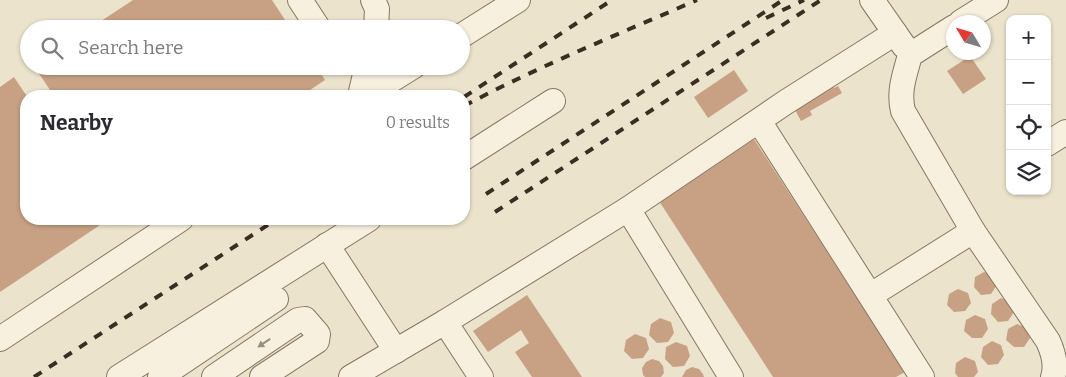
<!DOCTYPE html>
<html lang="en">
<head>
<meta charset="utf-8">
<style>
  :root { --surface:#fff; --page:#f2f2f3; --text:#2b2b33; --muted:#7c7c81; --line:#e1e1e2 }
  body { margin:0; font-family:Bitter,serif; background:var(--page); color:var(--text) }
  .controls { position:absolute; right:15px; top:15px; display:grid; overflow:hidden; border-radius:10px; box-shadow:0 1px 4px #0004 }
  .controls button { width:45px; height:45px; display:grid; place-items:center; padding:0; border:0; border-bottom:1px solid var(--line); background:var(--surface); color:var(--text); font:25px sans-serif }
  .compass { position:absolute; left:946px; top:15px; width:45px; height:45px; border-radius:50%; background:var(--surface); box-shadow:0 1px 4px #0004; rotate:308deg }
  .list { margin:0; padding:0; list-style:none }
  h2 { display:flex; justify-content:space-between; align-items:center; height:65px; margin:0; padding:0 20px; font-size:21px }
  h2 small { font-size:16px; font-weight:400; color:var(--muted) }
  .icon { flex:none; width:28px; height:28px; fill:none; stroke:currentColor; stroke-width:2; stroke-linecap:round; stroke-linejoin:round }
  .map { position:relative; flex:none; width:1066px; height:377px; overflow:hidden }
  .search { position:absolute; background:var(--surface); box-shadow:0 1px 4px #0004; left:20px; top:20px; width:450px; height:55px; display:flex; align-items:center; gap:12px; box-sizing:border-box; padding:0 18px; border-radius:28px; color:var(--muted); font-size:19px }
  .panel { position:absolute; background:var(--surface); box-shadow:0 1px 4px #0004; left:20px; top:90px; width:450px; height:135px; border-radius:20px }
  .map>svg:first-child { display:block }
</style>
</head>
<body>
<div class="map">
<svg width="1066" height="377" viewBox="0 0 1066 377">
  <rect width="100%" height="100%" fill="#ece3cc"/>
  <!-- building -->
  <g fill="#c8a184">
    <polygon points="133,0 272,0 291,29 89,29"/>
    <polygon points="970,56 986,79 963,94 947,71"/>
    <polygon points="34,66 316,66 325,80 301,96 54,96"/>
    <polygon points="734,70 748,91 708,118 694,97"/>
    <polygon points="14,77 26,95 26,219 109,219 0,292 0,87"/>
    <polygon points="831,81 834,88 838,86 842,93 810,111 812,115 801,121 794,108"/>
    <polygon points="754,139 905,372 896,377 773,377 659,201"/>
    <polygon points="984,272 994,275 997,285 991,294 981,295 974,287 975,277"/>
    <polygon points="958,289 968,293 971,303 965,311 954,312 947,305 949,294"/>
    <polygon points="527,295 582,377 532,377 515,352 529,343 521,330 488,352 473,331"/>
    <polygon points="1001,298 1011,302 1014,312 1008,321 998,322 991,314 992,304"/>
    <polygon points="975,315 985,319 988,329 982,338 972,338 964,331 966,320"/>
    <polygon points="660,318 671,322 674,333 668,342 657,343 649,335 651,324"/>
    <polygon points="1017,324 1027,328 1030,338 1024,347 1014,347 1006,340 1008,329"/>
    <polygon points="635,334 646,338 649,349 643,358 632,359 624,351 626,340"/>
    <polygon points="992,341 1001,345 1004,355 998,364 988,365 981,357 983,347"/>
    <polygon points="676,342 687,346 690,356 684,366 673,367 665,359 666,347"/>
    <polygon points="965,357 975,361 978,372 974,377 958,377 955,373 956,363"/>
    <polygon points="652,359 659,361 663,366 664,373 661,377 645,377 643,375 642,368 646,362"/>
    <polygon points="692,367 699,369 703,374 704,377 682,377 686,370"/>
  </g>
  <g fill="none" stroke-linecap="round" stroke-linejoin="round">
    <!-- minor casing -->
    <g stroke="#887660" stroke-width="26">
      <g id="minor">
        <polyline points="300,0 319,29"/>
        <polyline points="373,0 377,9 376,29"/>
        <polyline points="872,0 904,46"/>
        <polyline points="961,22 996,0"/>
        <path d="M 954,27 L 910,55 C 905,74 898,91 903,111 L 973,231 L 1048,341 C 1053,352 1057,365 1053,377"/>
        <polyline points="461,36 518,0"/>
        <polyline points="360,96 367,66"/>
        <polyline points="366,96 414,66"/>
        <polyline points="759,121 922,377"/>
        <polyline points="1047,144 1066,132"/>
        <polyline points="464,158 553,101"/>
        <polyline points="628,209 731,377"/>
        <polyline points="327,245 396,351"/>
        <polyline points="871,295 973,231"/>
        <polyline points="445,322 481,377"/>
        <polyline points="0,339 181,219"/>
        <polyline points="119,377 369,219"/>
        <polyline points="160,377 276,299"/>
        <polyline points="214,377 298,320 305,319 318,334 317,341 262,377"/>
        <polyline points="351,377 445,322 628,209 786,102 895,33"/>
      </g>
    </g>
    <!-- minor -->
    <use href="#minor" stroke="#f7f0df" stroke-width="24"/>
    <!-- rail -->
    <g stroke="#3a2e23" stroke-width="4" stroke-dasharray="9 9" stroke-linecap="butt">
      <polyline points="766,18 804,0"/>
      <polyline points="464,97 612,0"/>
      <path d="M 464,106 C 539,66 619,34 697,0"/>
      <polyline points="486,194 783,0"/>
      <polyline points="495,212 821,0"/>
      <polyline points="34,377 277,219"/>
    </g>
  </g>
  <!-- one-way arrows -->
  <defs><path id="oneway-solid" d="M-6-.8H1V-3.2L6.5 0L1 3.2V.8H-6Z" transform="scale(1.25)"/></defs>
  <use fill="#988f81" href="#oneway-solid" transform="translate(264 343) rotate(146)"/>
</svg>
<div class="controls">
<button>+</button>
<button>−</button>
<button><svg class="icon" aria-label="locate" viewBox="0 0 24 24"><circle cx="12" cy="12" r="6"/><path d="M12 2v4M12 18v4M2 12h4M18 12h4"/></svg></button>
<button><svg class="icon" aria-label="layers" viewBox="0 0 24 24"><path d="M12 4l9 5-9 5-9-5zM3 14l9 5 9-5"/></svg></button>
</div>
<svg class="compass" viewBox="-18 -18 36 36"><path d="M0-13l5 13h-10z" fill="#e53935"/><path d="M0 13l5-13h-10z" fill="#7c7c81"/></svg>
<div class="search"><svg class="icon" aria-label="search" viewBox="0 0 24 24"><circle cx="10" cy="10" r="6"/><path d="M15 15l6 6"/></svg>Search here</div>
<section class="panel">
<h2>Nearby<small>0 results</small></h2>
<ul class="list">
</ul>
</section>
</div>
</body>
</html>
